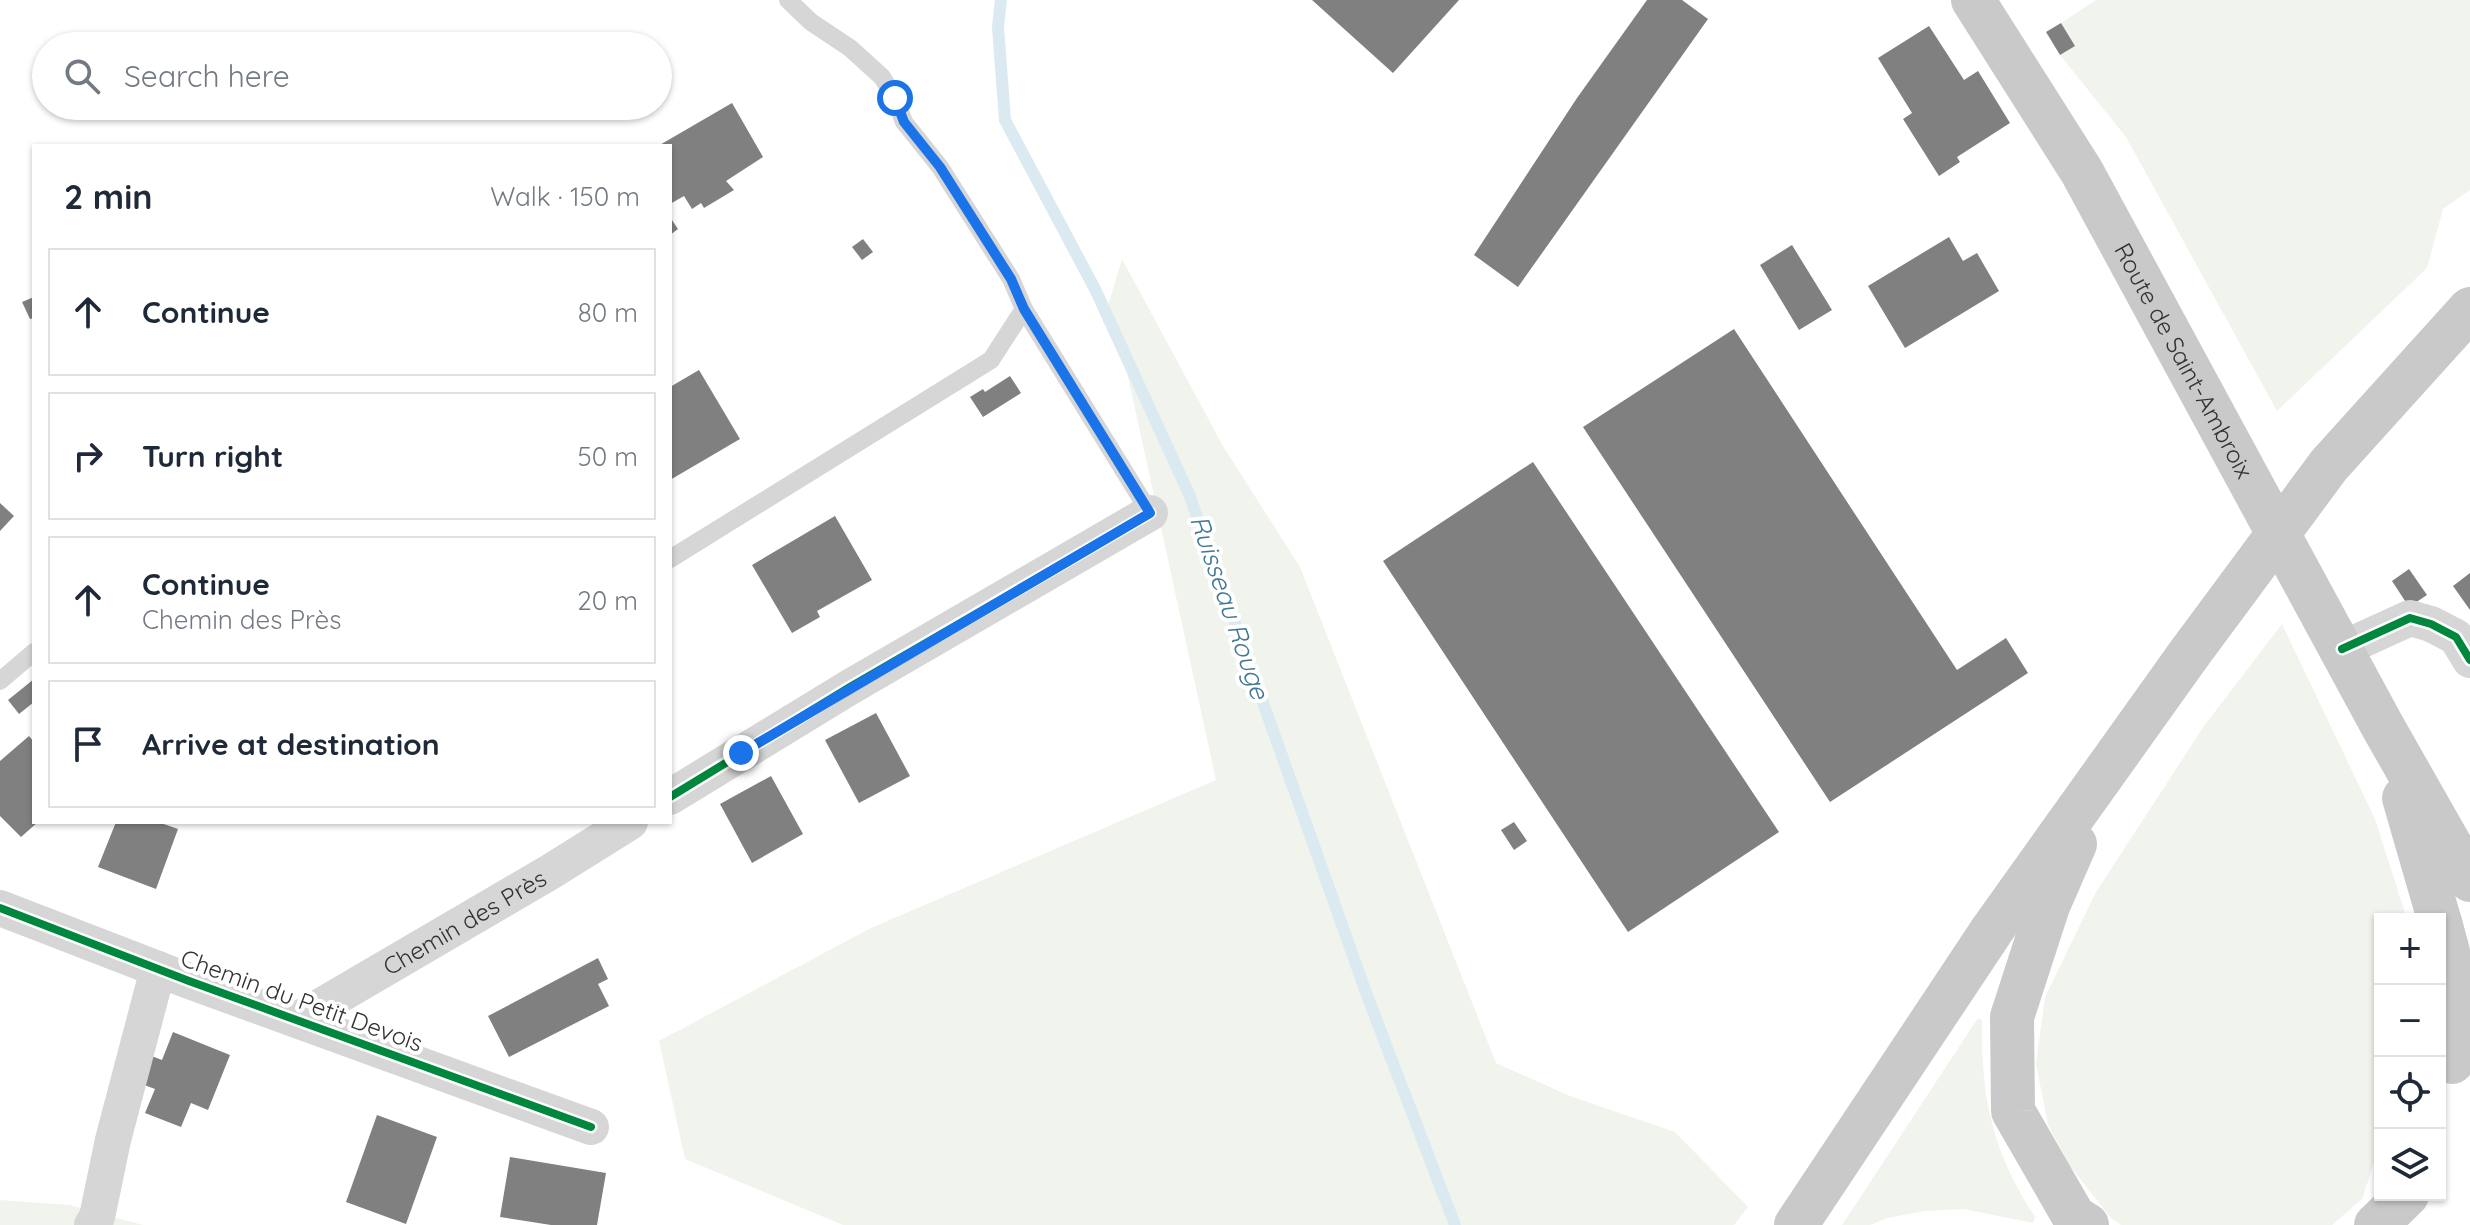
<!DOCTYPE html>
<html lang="en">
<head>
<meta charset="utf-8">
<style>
  :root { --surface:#fff; --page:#f2f2f3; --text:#1f2937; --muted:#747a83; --line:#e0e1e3 }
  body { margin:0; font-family:Quicksand,sans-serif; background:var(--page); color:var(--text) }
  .controls { position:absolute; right:24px; bottom:24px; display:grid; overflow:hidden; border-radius:0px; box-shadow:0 2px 6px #0004 }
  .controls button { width:72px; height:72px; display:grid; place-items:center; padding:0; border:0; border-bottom:2px solid var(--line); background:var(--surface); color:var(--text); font:40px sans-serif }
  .stop { position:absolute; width:24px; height:24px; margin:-18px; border:6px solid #1a73e8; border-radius:50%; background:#fff }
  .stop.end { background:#1a73e8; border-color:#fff; box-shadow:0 2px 8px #0008 }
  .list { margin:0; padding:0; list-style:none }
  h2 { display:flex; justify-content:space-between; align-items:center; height:104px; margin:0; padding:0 32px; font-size:34px }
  h2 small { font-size:26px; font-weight:400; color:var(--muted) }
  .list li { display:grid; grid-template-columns:52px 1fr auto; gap:24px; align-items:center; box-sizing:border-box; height:128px; margin:0 16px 16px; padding:0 16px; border:2px solid var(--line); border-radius:0px }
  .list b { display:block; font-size:30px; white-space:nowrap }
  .list p { margin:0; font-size:26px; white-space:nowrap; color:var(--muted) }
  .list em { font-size:26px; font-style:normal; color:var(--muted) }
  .icon { flex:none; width:44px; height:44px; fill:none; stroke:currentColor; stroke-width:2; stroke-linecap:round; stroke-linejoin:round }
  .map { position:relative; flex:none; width:2470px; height:1225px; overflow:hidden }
  .search { position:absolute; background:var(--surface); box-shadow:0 2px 6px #0004; left:32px; top:32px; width:640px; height:88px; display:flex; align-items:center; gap:20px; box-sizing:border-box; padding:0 28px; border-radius:44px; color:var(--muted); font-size:30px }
  .panel { position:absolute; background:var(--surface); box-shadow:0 2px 6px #0004; left:32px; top:144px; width:640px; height:680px; border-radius:0px }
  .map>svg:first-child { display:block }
</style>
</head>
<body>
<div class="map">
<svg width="2470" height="1225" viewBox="0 0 2470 1225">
  <rect width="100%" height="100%" fill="#fff"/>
  <!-- green -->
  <g fill="#f1f4ed">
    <polygon points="2096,0 2470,0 2470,190 2443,209 2427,268 2277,411 2126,137 2060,55 2075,46 2061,23"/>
    <polygon points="1122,259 1223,446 1300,567 1496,1063 1570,1096 1675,1132 1748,1207 1734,1225 843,1225 685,1159 659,1041 871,928 1216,780 1122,349 1103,322"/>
    <polygon points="2282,624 2375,819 2407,919 2380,919 2380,1112 2376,1157 2362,1199 2332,1225 2121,1225 2111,1218 2070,1166 2048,1125 2036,1064 2045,997 2096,892 2204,726"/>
    <path d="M 1978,1018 L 1982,1020 C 1981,1099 1992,1150 2035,1217 L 2033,1223 L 1964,1209 L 1925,1211 L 1887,1218 L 1870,1225 L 1842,1225 Z"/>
    <polygon points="0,1200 70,1205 143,1225 0,1225"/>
  </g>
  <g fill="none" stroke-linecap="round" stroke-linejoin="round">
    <!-- stream -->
    <polyline stroke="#dbeaf0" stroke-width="12" points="1001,0 998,27 1005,120 1096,291 1189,494 1368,998 1455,1225"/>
  </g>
  <!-- building -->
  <g fill="#808080">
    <polygon points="1312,0 1459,0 1393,73"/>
    <polygon points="1647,0 1682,0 1708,19 1518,287 1474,255 1577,98"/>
    <polygon points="2061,23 2075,46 2060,55 2046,32"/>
    <polygon points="1929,26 1964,80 1978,71 2010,123 1957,157 1960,162 1939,176 1903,119 1912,113 1878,58"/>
    <polygon points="732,103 763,157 726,181 734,190 704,208 701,203 692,209 684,196 670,204 670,146 658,146"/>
    <polygon points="670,217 678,229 670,235"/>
    <polygon points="1949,237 1963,261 1977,253 1999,291 1905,348 1868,286"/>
    <polygon points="863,239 873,252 862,260 852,247"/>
    <polygon points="1792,245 1832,310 1799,330 1760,265"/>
    <polygon points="34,297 34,318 30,319 22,302"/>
    <polygon points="1734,329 1957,670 2006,638 2028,673 1830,802 1583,427"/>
    <polygon points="699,370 740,439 670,480 670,387"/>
    <polygon points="1010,376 1021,393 983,417 970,397 983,389 985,392"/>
    <polygon points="1533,462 1779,832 1628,932 1383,561"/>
    <polygon points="0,503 14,516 0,531"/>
    <polygon points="835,516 872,580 817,611 820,617 792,633 752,565"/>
    <polygon points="2409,569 2427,595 2409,607 2392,581"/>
    <polygon points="2470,573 2470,610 2453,586"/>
    <polygon points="34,679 34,702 19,714 8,700"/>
    <polygon points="876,713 910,776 859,803 825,740"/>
    <polygon points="29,736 34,742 34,822 38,822 21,837 0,816 0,761"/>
    <polygon points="771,776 803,834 752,863 720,804"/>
    <polygon points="116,822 158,822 178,829 156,889 98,867"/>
    <polygon points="1514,822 1527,841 1514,850 1501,830"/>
    <polygon points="598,958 608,979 598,984 609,1006 509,1057 488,1016"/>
    <polygon points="173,1032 230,1055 208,1110 191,1103 181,1127 145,1113 155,1089 139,1083 149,1055 162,1060"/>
    <polygon points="377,1115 437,1137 406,1224 346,1202"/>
    <polygon points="510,1157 606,1173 597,1225 551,1225 500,1217"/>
  </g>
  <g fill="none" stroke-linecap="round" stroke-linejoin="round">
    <!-- service -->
    <g stroke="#d6d6d6" stroke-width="18">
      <polyline points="1024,309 1150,513"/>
      <polyline points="670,559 991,360 1024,309 1011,279 940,167 904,122 895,98 882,77 850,48 811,22 788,0"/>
      <polyline points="0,681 34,652"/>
    </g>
    <!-- minor -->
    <g stroke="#d6d6d6" stroke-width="36">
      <polyline points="2342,649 2410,618 2431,624 2456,637 2470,660"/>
      <polyline points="670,797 850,687 1150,513"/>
      <polyline points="0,908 189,981 591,1127"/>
      <path id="s1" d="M 297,1020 L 550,872 L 630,822"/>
      <polyline points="92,1225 97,1217 113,1140 158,969"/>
    </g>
    <!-- primary -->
    <g stroke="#c9c9c9" stroke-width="44">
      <path id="s2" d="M 1973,0 L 2082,172 L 2383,727 L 2470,880"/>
      <polyline points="2404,798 2439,919"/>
      <polyline points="2075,844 2048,906 2012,1017 2013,1111 2074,1217 2087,1225"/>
      <polyline points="2440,922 2448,952 2452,1062"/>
      <polyline points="1796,1225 1992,930 2189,654"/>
      <polyline points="2376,1225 2407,1195"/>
    </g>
    <!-- primary-bridge -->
    <polyline stroke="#c9c9c9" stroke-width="44" points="2189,654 2329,465 2470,309"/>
    <!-- cycleway casing -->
    <g stroke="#fff" stroke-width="13">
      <g id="cycleway">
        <polyline points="2342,649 2410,618 2431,624 2456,637 2470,660"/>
        <polyline points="670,797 850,687 1150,513"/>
        <polyline points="0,908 189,981 591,1127"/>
      </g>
    </g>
    <!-- cycleway -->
    <use href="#cycleway" stroke="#00873e" stroke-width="8"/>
  </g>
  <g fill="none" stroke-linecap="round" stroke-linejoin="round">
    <!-- route -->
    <polyline stroke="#1a73e8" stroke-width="10" points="741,753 1150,513 1024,309 1011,279 940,167 904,122 895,98"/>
  </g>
  <g text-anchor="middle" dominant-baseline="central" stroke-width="8" stroke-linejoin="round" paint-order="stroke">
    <!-- street labels -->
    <g font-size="24" fill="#323232" stroke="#fff">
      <text stroke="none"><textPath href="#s2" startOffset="418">Route de Saint-Ambroix</textPath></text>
      <text stroke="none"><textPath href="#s1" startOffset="194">Chemin des Près</textPath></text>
      <text transform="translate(302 1000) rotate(20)">Chemin du Petit Devois</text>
    </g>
    <!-- water labels -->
    <g font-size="26" font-style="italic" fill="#417893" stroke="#fff">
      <text transform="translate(1230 607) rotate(71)">Ruisseau Rouge</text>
    </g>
  </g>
</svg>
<div class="controls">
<button>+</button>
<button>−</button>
<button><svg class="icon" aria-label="locate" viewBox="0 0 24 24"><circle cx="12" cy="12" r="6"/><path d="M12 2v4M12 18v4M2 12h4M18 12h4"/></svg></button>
<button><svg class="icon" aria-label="layers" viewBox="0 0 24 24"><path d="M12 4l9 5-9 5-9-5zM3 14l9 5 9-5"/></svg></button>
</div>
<div class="stop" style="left:895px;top:98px"></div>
<div class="stop end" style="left:741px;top:753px"></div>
<div class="search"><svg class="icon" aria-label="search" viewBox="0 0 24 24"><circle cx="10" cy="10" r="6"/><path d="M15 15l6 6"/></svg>Search here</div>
<section class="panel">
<h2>2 min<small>Walk · 150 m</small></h2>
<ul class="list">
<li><svg class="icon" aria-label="ahead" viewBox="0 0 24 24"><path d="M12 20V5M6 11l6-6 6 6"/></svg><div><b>Continue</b></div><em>80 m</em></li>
<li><svg class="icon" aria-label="right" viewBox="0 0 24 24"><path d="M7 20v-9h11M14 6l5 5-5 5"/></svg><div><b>Turn right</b></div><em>50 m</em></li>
<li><svg class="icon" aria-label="ahead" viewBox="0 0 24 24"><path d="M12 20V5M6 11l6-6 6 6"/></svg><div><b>Continue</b><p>Chemin des Près</p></div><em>20 m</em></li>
<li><svg class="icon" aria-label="arrive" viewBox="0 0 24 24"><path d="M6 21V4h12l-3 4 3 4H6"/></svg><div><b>Arrive at destination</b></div></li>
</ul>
</section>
</div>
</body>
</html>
